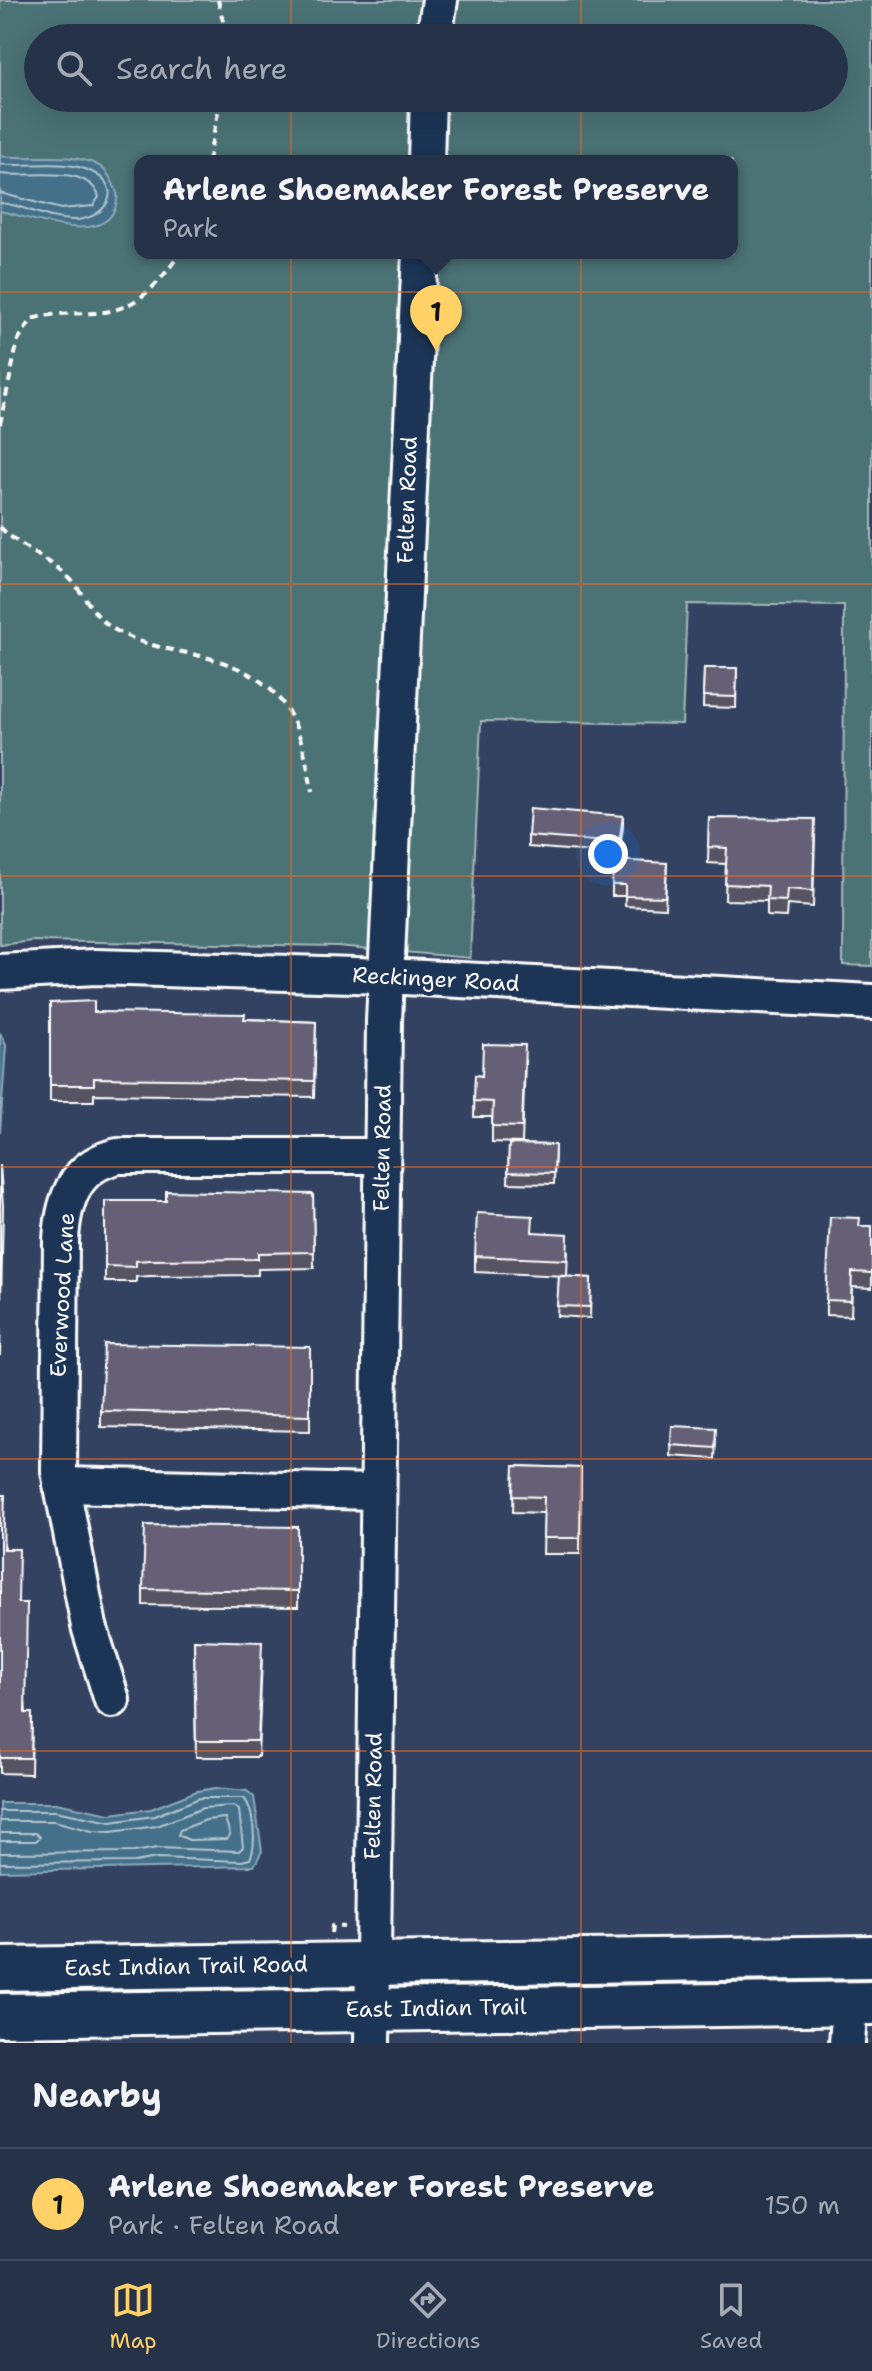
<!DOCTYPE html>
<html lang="en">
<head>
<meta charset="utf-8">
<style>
  :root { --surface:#263248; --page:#323e52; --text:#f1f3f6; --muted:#a4aab4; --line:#424d60; --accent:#ffd166 }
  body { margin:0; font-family:"Shantell Sans",sans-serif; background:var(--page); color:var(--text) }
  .you { position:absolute; left:608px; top:854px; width:28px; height:28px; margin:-20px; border:6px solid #fff; border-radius:50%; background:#1a73e8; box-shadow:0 0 0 12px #1a73e833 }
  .badge { display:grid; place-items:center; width:52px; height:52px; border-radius:50%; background:var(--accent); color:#111; font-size:26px; font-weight:700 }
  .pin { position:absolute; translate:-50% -66px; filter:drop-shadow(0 2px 4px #0008) }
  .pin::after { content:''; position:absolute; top:42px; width:28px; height:24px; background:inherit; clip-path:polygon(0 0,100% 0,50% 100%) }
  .popup { position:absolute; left:134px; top:155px; width:604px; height:104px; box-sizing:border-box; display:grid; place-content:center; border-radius:16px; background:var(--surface); filter:drop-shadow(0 2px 6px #0005); font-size:26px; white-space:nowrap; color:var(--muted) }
  .popup b { font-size:30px; color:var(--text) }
  .popup::after { content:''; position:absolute; left:50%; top:100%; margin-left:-16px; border:16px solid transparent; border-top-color:var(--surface) }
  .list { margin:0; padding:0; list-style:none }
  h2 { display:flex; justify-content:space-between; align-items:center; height:104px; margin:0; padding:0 32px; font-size:34px }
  h2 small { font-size:26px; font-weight:400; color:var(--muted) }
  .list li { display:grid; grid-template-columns:52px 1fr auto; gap:24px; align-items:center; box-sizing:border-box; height:112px; padding:0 32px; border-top:2px solid var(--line) }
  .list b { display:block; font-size:30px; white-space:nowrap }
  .list p { margin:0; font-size:26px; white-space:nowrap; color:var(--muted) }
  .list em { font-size:26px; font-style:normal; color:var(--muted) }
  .icon { flex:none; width:44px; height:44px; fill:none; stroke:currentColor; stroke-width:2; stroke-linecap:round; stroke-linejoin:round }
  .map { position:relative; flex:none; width:872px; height:2043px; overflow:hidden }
  .search { position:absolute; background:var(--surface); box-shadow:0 8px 32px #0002; left:24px; right:24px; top:24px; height:88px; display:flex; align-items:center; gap:20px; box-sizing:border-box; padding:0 28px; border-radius:44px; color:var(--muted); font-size:30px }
  .sheet { height:216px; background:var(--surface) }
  nav { display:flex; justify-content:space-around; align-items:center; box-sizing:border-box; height:112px; border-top:2px solid var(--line); background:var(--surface); font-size:22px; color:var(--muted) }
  nav a { display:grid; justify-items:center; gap:4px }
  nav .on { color:var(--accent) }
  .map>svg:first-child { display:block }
</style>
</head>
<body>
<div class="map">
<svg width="872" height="2043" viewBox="0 0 872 2043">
  <rect width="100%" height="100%" fill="#334260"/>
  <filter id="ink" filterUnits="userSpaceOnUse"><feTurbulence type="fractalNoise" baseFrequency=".0125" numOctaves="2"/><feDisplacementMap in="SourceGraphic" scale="16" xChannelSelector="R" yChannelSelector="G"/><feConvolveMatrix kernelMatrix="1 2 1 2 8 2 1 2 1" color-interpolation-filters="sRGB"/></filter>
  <g filter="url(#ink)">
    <!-- green -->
    <g fill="#4c7275" stroke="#a6b8ba" stroke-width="2" fill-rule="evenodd">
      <path d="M 0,0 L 872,0 L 872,966 L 843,965 L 844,606 L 687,604 L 682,724 L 481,721 L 470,958 L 337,946 L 32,941 L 0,945 ZM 38,38 L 834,38 L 834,98 L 38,98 ZM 140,161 L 732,161 L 732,253 L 140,253 Z"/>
      <polygon points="872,1971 872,1988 595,1987 753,1974"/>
      <polygon points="0,1984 155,1986 0,2000"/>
    </g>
    <!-- water -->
    <g fill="#44708a" stroke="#8fa9b9" stroke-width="2">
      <path d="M 0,156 C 31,160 63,152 93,163 C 106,168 111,178 116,190 C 119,197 117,201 115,208 C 102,247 26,216 0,211 Z"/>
      <polygon points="0,1033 6,1045 0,1132"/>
      <polygon points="216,1788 247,1791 254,1797 262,1851 254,1866 0,1871 0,1803 56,1803 110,1814 151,1809 197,1791"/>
    </g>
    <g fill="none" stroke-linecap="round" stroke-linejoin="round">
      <!-- shore -->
      <g stroke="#b4c6d0" stroke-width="2">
        <path d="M 0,164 C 29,168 65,158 92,172 C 127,189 104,221 72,220 C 47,220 25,205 0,203"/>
        <path d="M 0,174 C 28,178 88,163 99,197 L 93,206 L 61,209 L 0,193"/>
        <path d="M 0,1811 L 55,1811 L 111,1822 L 154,1816 L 200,1798 L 244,1798 C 254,1810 257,1845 250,1859 L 242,1861 L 157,1858 L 135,1862 L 0,1863"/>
        <polygon points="225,1818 230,1835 227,1839 189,1840 178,1835 180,1830 206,1820"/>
        <polyline points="0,1821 54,1821 92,1831 111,1832 157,1826 203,1808 233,1806 239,1810 243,1847 239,1851 157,1848 134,1852 0,1853"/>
        <polyline points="0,1833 36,1833 40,1837 36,1841 0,1841"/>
      </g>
      <!-- minor casing -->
      <g stroke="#fff" stroke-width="40">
        <g id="minor">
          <polyline points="434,38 440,0"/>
          <polyline points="426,161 428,98"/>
          <polyline points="0,972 96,967 386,976 872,1002"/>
          <polyline points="61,1485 376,1492"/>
          <path d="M 112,1700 L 89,1626 L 59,1471 L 61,1240 C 63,1200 75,1165 118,1156 L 382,1156"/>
          <polyline points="372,2043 384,1021 420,253"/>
          <polyline points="847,2043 850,2003"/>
        </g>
      </g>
      <!-- major casing -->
      <g stroke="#fff" stroke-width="48">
        <g id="major">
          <polyline points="0,1969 872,1957"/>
          <polyline points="0,2015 872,2003"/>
        </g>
      </g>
      <!-- path -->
      <g stroke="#fff" stroke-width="4" stroke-dasharray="8 6" stroke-linecap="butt">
        <polyline points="218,0 227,38"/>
        <polyline points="208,161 221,98"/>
        <path d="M 0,424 L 18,340 L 32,319 C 54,312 72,314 95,313 C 136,311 159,284 180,253"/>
        <path d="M 0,527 C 21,549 52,559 73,582 C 87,599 96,620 117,631 C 140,644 167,649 192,654 C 277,672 300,710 312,792"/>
        <polyline points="331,1933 332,1926 344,1927"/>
      </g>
      <!-- minor -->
      <use href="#minor" stroke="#1d3557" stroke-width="34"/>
      <!-- major -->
      <use href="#major" stroke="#1d3557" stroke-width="42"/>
    </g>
    <!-- wall -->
    <g fill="#575364" stroke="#fff" stroke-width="2">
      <polygon points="704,668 737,668 736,708 703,707"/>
      <polygon points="709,818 815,835 813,907 787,905 786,917 767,916 767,901 725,900 726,864 708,863"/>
      <polygon points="623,827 619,854 528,847 528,836"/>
      <polygon points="667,863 665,908 625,906 625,896 612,896 612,885"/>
      <polygon points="50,1003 94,1012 316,1022 314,1097 94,1094 94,1101 50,1101"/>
      <polygon points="525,1061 522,1143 492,1142 492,1117 474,1117 475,1075 482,1076"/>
      <polygon points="509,1144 555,1145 554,1184 508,1183"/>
      <polygon points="313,1194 314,1268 258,1269 258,1275 150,1276 136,1277 136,1282 105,1282 105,1201 166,1201"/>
      <polygon points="859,1226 872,1226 872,1288 852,1287 851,1316 826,1315 826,1300"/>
      <polygon points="533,1232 568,1250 567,1276 475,1272 475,1256"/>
      <polygon points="559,1276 591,1278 590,1318 557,1316"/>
      <polygon points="310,1347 310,1431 101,1427 101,1411"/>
      <polygon points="672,1426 716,1439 715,1459 671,1456"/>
      <polygon points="514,1466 581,1468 580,1554 543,1554 544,1513 513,1512"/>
      <polygon points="0,1495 4,1549 18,1603 26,1713 32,1713 31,1774 0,1773"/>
      <polygon points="298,1527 298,1607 143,1605 143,1589"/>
      <polygon points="194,1640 262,1658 258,1757 196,1757"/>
    </g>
    <!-- shaded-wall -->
    <polygon fill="#474351" stroke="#fff" stroke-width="2" points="623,816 623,827 619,854 619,843"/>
    <!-- building -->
    <g fill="#656074" stroke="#fff" stroke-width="2">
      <polygon points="704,668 737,668 736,697 703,696"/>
      <polygon points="530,808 623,816 619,843 528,836"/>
      <polygon points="709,818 815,819 813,891 787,889 786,901 767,900 768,886 725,884 727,848 708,847"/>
      <polygon points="614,860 667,863 665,897 625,896 625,885 612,885"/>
      <polygon points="94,1001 94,1012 245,1014 244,1019 316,1022 314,1081 94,1078 94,1085 50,1085 50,1003"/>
      <polygon points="483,1044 525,1045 522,1127 492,1126 493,1102 474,1101 475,1075 482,1076"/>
      <polygon points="509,1144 555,1145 554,1173 508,1172"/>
      <polygon points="0,1165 3,1206 0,1356"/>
      <polygon points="166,1191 313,1194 314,1252 258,1253 258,1259 150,1260 136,1261 136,1267 105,1266 105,1201 166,1201"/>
      <polygon points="477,1213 533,1216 532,1232 568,1234 567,1260 475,1256"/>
      <polygon points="830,1217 860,1218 859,1226 872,1226 872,1273 852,1272 851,1301 826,1300"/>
      <polygon points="559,1276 591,1278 590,1307 557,1306"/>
      <polygon points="104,1344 310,1347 310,1416 101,1411"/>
      <polygon points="672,1426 716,1428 715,1448 671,1445"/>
      <polygon points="514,1466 581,1468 580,1538 543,1538 544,1497 513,1496"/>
      <polygon points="0,1495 5,1495 3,1549 19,1549 18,1603 27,1603 25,1713 32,1713 31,1758 0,1758"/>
      <polygon points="145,1525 298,1527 298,1591 143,1589"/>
      <polygon points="194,1640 262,1642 258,1741 196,1741"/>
    </g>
  </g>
  <!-- grid -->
  <path fill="none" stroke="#ea6a24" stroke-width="2" stroke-opacity="0.55" d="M 291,0 L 291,38M 581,0 L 581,38M 291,98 L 291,2043M 581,98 L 581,2043M 0,292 L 872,292M 0,584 L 872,584M 0,876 L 872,876M 0,1167 L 872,1167M 0,1459 L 872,1459M 0,1751 L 872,1751"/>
  <g text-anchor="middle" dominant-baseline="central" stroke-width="8" stroke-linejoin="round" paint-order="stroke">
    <!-- street labels -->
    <g font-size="22" fill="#fff" stroke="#1d3557">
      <text transform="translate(407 500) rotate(-88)">Felten Road</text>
      <text transform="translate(436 979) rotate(3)">Reckinger Road</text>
      <text transform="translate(382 1148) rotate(-89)">Felten Road</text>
      <text transform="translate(62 1295) rotate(-87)">Everwood Lane</text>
      <text transform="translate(373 1796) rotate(-89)">Felten Road</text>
      <text transform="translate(186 1966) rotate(-1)">East Indian Trail Road</text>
      <text transform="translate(436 2008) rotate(-1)">East Indian Trail</text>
    </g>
  </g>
</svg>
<div class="you"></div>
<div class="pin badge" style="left:436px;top:351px">1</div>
<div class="popup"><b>Arlene Shoemaker Forest Preserve</b>Park</div>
<div class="search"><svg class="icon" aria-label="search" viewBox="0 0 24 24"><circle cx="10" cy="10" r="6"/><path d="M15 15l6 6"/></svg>Search here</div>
</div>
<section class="sheet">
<h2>Nearby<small></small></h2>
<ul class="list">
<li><span class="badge">1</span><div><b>Arlene Shoemaker Forest Preserve</b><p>Park · Felten Road</p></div><em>150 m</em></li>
</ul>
</section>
<nav>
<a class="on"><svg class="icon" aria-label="map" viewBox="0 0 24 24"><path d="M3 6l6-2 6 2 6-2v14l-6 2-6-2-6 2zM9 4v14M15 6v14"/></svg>Map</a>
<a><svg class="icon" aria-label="directions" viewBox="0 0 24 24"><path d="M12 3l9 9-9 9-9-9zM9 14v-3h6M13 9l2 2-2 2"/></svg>Directions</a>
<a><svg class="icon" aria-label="saved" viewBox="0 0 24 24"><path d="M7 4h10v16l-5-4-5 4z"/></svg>Saved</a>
</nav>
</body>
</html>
